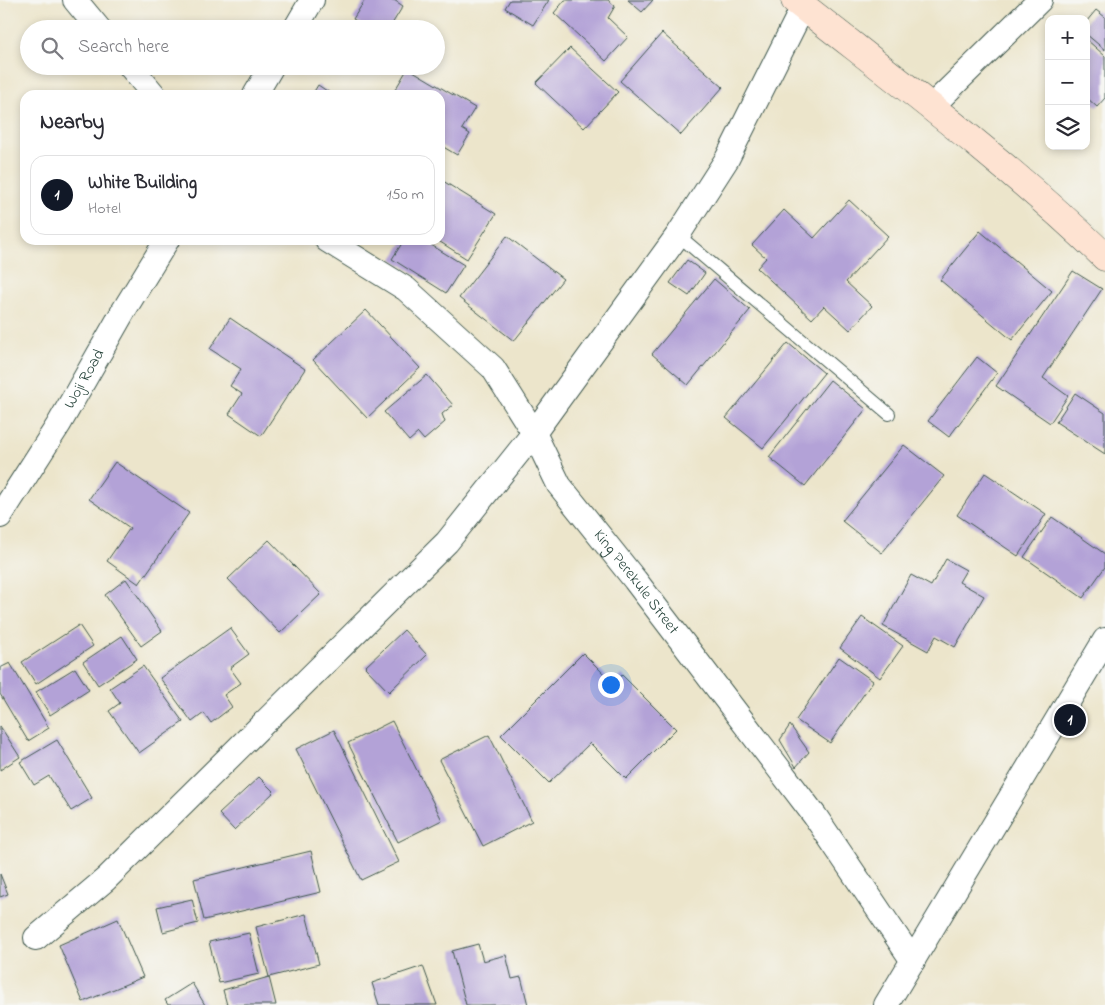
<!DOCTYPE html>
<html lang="en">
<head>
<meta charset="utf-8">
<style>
  :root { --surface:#fff; --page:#f2f2f3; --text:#2b2b33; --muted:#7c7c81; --line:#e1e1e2; --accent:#111827 }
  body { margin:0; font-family:"Indie Flower",sans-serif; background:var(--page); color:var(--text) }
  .controls { position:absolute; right:15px; top:15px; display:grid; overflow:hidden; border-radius:10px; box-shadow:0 2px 8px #0003 }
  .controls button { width:45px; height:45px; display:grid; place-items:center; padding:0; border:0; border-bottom:1px solid var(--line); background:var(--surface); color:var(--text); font:25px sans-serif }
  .you { position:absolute; left:610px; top:684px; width:18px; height:18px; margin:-12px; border:4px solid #fff; border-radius:50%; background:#1a73e8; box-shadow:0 0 0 8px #1a73e833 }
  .badge { display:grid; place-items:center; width:32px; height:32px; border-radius:50%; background:var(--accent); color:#fff; font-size:16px; font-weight:700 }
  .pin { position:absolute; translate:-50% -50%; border:2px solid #fff; box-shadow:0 1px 5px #0006 }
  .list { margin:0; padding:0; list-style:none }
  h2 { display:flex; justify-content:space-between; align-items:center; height:65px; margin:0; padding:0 20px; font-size:21px }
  h2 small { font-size:16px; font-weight:400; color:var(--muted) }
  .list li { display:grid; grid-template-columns:32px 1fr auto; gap:15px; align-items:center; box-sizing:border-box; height:80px; margin:0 10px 10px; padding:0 10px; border:1px solid var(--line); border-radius:15px }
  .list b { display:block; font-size:19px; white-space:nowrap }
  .list p { margin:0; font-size:16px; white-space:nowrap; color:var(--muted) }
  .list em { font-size:16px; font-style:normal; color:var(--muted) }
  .icon { flex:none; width:28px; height:28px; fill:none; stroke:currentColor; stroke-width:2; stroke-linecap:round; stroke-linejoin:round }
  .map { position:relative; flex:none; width:1105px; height:1005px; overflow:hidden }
  .search { position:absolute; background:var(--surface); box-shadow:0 2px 8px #0003; left:20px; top:20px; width:425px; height:55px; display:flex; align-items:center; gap:12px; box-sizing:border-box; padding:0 18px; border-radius:28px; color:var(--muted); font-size:19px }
  .panel { position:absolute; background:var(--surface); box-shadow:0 2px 8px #0003; left:20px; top:90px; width:425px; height:155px; border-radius:15px }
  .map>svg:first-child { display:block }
</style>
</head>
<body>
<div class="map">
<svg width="1105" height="1005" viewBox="0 0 1105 1005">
  <rect width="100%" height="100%" fill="#f6f6f2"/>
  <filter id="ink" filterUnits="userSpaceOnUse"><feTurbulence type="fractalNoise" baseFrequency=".02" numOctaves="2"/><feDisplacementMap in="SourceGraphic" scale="10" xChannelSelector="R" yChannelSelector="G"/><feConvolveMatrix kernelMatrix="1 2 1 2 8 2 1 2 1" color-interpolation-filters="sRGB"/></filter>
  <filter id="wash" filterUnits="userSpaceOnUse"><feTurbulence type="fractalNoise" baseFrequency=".0096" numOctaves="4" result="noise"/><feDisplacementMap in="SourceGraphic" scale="20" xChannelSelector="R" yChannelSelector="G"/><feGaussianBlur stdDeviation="1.12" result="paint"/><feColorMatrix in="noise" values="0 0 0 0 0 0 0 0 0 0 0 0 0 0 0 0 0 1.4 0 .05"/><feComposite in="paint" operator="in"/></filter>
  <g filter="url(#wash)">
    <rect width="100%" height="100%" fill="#ece5cb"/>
    <g id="blocks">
      <!-- building -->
      <g fill="#b3a2d7">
        <polygon points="365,0 394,0 403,6 389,29 369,29 353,19"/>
        <polygon points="510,0 549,0 533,25 505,8"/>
        <polygon points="565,0 608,0 615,6 608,18 628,37 606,61 554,13"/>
        <polygon points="628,0 653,0 642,12"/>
        <polygon points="1096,10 1105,17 1105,50 1086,34 1086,22"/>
        <polygon points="662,33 723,87 681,135 620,81"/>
        <polygon points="1086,39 1105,56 1105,98 1097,107 1086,97"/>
        <polygon points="570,48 618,92 584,128 536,83"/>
        <polygon points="408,68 475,108 462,129 470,134 457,155 440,145 440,95 392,95"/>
        <polygon points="318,85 333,95 312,95"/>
        <polygon points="443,181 496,214 467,259 437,240 440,240 440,186"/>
        <polygon points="849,200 888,236 846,282 872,306 850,330 824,306 812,319 757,268 766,258 752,245 784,210 814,238"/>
        <polygon points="980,231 1052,291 1012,340 940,280"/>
        <polygon points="507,236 563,279 514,341 459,298"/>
        <polygon points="404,240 423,240 464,265 446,293 392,259"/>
        <polygon points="687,260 705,273 689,296 670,283"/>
        <polygon points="1073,271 1102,289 1043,378 1068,396 1050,423 996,386"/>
        <polygon points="714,279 750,310 688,385 652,354"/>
        <polygon points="366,310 420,368 367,418 313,360"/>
        <polygon points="230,318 305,369 261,436 229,414 242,394 230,386 241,369 210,349"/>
        <polygon points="788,343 824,373 763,448 726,418"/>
        <polygon points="977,357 997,373 949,437 928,421"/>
        <polygon points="427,375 453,405 442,414 445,422 424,440 418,433 409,441 384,412"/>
        <polygon points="830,380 866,409 805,486 769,457"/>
        <polygon points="1075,393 1105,413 1105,454 1056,422"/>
        <polygon points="904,445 944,476 882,553 842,521"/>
        <polygon points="115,462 189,513 139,584 107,561 130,528 89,499"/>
        <polygon points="985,473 1046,514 1018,556 957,515"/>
        <polygon points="1052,517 1105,554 1105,567 1083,598 1024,557"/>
        <polygon points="269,540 321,594 280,633 228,579"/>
        <polygon points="946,559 966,570 959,582 984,596 955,647 936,636 928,651 883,626 911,575 931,586"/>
        <polygon points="126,579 162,631 141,646 105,595"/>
        <polygon points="862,617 903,646 880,678 840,648"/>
        <polygon points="79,625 93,646 36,684 22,662"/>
        <polygon points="230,628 249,654 230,668 241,683 224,695 232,707 211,723 204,713 192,722 160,678"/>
        <polygon points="404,630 427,655 389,692 365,667"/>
        <polygon points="122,636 137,659 98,685 83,662"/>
        <polygon points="583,653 614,684 622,675 676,729 626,779 590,743 549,783 501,735"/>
        <polygon points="839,657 873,681 830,743 796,720"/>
        <polygon points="10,663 49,728 28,741 0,694 0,668"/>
        <polygon points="143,666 183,722 139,753 109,711 120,703 110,688"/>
        <polygon points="75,668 89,690 50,715 36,692"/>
        <polygon points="392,721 442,820 398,842 348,743"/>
        <polygon points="790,725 809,752 796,767 780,740"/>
        <polygon points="0,726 20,757 0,770"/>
        <polygon points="334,730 399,862 361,880 296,749"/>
        <polygon points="489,735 532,821 483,846 439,760"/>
        <polygon points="57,740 92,798 71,811 49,776 34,785 20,762"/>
        <polygon points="259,777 274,792 234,830 219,814"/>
        <polygon points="311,851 321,892 204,920 194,879"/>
        <polygon points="0,874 8,894 0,897"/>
        <polygon points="192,899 198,923 163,932 157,907"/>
        <polygon points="306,914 319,964 269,977 256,927"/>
        <polygon points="118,919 143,977 83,1002 59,945"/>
        <polygon points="249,933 259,974 219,983 209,942"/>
        <polygon points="478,944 483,961 506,955 512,979 521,977 528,1005 466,1005 452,951"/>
        <polygon points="423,966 437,1005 379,1005 372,983"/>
        <polygon points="269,977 276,1005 227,1005 223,990"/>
        <polygon points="192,983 205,1005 168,1005 165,1000"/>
      </g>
    </g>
  </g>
  <g filter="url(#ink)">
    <use href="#blocks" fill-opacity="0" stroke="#3e564b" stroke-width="1"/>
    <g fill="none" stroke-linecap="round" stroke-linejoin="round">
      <!-- lane casing -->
      <g stroke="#3e564b" stroke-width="14">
        <polyline id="lane" points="678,235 889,414"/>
      </g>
      <!-- street casing -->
      <g stroke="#3e564b" stroke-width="26">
        <g id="street">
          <polyline points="75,0 99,29"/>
          <polyline points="295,29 312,0"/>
          <polyline points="130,66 154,95"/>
          <polyline points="255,95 272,66"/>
          <polyline points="932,106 1040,0"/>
          <path id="s1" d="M 327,240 L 406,289 L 493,368 L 534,433 L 559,485 L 635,580 L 815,816 L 913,961"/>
          <path id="s2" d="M 0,516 L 59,424 L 124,310 L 167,240"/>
          <polyline points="36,938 106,879 447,542 534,433 678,235 727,159 803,7"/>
          <polyline points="886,1005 1105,640"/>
        </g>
      </g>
      <!-- secondary casing -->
      <g stroke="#3e564b" stroke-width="29">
        <path id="secondary" d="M 795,0 C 900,83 1008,163 1105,257"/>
      </g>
      <!-- lane -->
      <use href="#lane" stroke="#fff" stroke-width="12"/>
      <!-- street -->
      <use href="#street" stroke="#fff" stroke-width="24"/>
      <!-- secondary -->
      <use href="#secondary" stroke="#fee3d2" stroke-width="28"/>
    </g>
  </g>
  <g text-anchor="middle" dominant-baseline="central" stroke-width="4" stroke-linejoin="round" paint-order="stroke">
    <!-- street labels -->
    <g font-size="16" fill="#1f3d34" stroke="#f6f6f2">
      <text stroke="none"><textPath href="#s2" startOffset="161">Woji Road</textPath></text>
      <text stroke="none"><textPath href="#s1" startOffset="469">King Perekule Street</textPath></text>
    </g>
  </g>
</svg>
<div class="controls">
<button>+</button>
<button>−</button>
<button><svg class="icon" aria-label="layers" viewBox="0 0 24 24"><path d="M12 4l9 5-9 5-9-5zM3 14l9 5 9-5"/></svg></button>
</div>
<div class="you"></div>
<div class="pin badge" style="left:1070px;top:720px">1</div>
<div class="search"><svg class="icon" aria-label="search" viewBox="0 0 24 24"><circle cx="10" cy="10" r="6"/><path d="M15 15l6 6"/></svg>Search here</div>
<section class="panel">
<h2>Nearby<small></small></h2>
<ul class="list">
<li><span class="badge">1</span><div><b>White Building</b><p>Hotel</p></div><em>150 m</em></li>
</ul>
</section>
</div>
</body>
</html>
